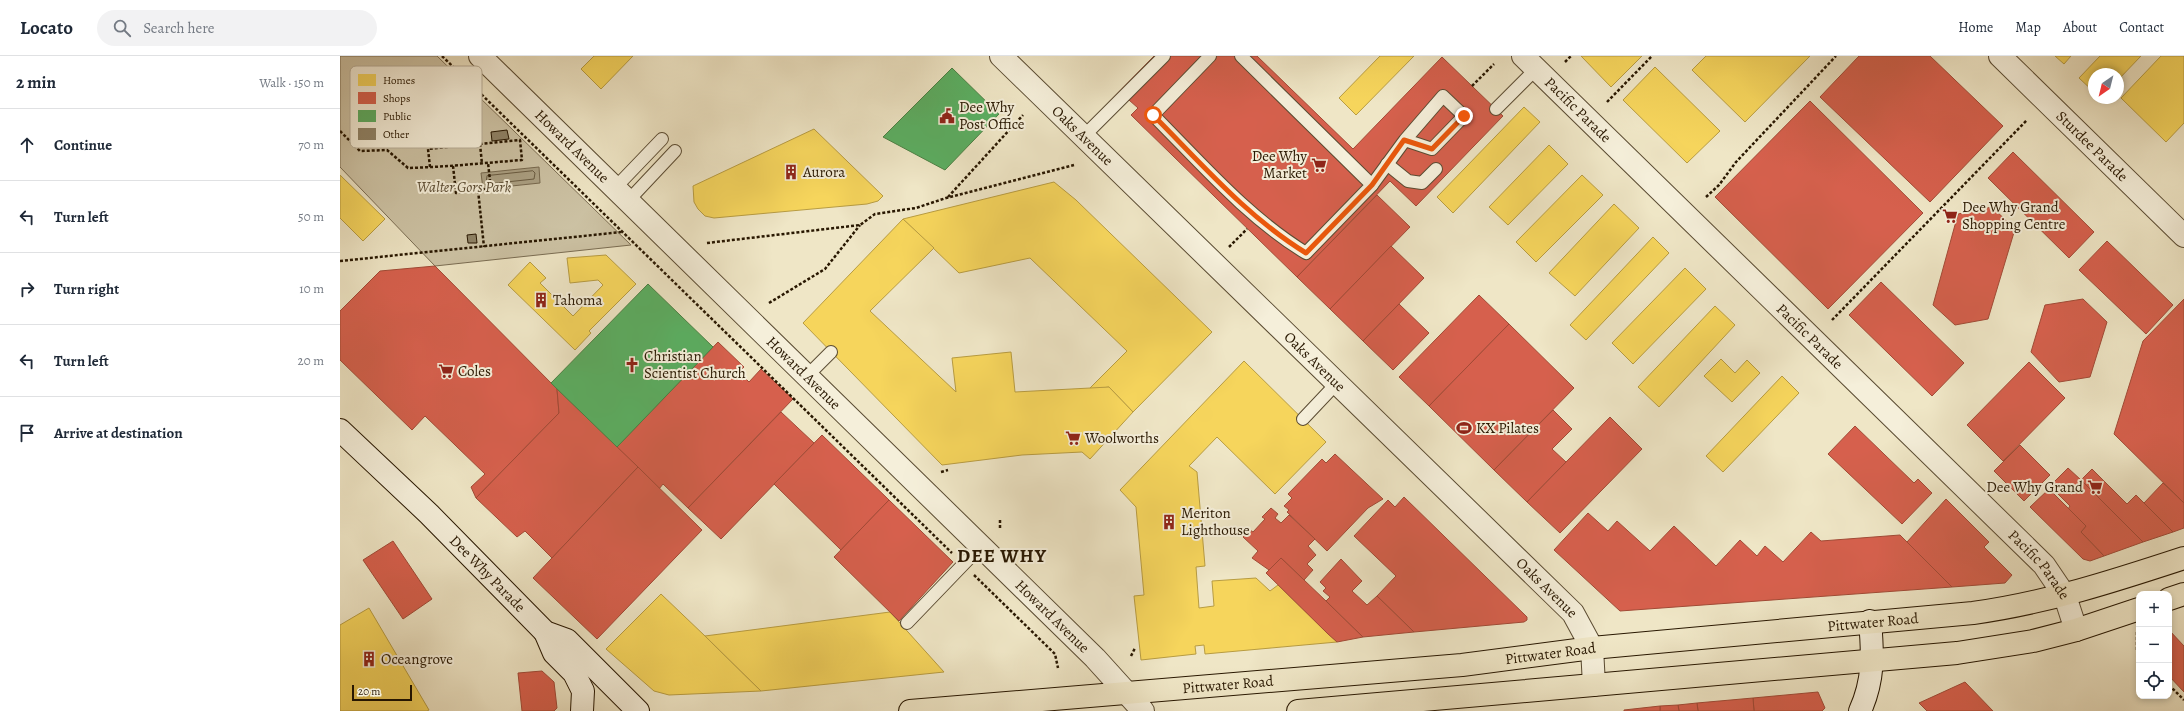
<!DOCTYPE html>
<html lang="en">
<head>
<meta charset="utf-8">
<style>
  :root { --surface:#fff; --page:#f2f2f3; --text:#1f2937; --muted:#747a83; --line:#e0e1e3 }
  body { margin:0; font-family:Alegreya,serif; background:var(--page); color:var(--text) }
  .controls { position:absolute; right:12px; bottom:12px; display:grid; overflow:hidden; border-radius:8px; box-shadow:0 2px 6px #0003 }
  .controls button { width:36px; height:36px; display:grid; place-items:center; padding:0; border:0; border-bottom:1px solid var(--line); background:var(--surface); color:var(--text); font:20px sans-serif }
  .compass { position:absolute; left:1748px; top:12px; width:36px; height:36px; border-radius:50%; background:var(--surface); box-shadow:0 2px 6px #0003; rotate:215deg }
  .scale { position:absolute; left:12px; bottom:10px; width:60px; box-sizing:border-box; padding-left:4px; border:2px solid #281701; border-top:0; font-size:11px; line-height:14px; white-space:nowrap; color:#281701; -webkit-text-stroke:3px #f5efda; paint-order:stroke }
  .stop { position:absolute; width:12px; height:12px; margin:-9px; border:3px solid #ea580c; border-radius:50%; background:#fff }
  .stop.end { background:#ea580c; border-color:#fff; box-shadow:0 1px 4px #0008 }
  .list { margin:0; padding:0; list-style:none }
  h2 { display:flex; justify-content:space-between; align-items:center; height:52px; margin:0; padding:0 16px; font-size:17px }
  h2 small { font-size:13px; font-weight:400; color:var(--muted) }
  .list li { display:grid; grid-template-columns:26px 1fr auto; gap:12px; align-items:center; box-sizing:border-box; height:72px; padding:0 16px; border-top:1px solid var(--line) }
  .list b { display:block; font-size:15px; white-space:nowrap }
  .list em { font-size:13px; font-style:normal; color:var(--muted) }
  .icon { flex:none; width:22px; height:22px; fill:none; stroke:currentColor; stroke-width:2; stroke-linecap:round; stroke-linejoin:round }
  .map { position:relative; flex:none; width:1844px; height:655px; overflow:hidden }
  header { display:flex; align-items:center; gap:24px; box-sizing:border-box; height:56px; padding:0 20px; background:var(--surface); border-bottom:1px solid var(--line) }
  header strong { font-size:19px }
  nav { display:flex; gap:22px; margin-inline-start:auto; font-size:14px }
  .search { width:280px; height:36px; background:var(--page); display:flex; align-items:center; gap:10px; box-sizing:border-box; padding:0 14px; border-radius:22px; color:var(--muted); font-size:15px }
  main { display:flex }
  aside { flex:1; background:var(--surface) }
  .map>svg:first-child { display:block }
</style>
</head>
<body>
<header>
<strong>Locato</strong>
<div class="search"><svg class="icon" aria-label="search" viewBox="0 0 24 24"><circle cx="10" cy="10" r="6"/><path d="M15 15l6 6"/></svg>Search here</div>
<nav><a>Home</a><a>Map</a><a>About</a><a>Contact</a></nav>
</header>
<main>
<aside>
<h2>2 min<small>Walk · 150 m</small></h2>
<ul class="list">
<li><svg class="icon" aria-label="ahead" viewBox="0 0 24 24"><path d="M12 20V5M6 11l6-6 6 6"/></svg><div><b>Continue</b></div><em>70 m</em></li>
<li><svg class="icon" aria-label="left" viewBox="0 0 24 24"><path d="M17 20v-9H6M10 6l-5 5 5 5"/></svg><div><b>Turn left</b></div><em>50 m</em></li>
<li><svg class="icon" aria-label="right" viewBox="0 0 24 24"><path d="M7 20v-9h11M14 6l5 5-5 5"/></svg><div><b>Turn right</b></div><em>10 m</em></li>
<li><svg class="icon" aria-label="left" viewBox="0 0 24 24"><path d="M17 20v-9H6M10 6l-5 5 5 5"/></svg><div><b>Turn left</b></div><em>20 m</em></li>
<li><svg class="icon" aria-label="arrive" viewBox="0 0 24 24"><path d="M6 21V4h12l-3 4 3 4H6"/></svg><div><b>Arrive at destination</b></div></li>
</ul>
</aside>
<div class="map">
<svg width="1844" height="655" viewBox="0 0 1844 655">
  <rect width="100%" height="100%" fill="#efe6c6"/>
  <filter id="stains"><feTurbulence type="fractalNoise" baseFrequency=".005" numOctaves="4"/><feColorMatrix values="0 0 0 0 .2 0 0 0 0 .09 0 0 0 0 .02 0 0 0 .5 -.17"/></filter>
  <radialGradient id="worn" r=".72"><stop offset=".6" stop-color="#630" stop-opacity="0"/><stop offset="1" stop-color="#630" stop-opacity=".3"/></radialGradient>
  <!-- green -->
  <polygon fill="#cdc3a5" stroke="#7a6d53" points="0,0 97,0 291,189 95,210 0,111"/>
  <!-- water -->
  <polygon fill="#aba083" stroke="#77694f" points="199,111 200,127 143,133 141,117"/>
  <!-- homes -->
  <g fill="#f6d55c" stroke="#b89c41">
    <polygon points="254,0 293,0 261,33 241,13"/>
    <polygon points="1040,0 1074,0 1016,59 999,42"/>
    <polygon points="1241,0 1302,0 1271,31"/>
    <polygon points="1366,0 1470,0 1405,66 1352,14"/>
    <polygon points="1715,0 1731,0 1724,8"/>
    <polygon points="1760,0 1801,0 1778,24 1778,18 1754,18 1754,36 1739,22"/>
    <polygon points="1821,0 1844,0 1844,67 1826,86 1781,42"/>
    <polygon points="1315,11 1380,75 1347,107 1283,44"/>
    <polygon points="1184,51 1200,66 1113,157 1097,141"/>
    <polygon points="474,73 543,140 538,145 527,148 374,162 365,160 358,153 354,146 353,130"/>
    <polygon points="1209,89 1228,108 1168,169 1149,151"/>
    <polygon points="0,119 45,163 23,185 0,162"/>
    <polygon points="1242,119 1263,139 1196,206 1176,186"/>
    <polygon points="714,126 736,144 872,276 793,356 769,331 748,334 787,295 690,202 619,217 563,163"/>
    <polygon points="1274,148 1299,172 1235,240 1209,217"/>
    <polygon points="563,163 594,192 530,255 616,336 612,302 671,296 675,336 769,331 793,356 750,403 742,396 682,399 602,409 463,267"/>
    <polygon points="1313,181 1329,197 1246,284 1230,269"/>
    <polygon points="266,199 296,228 249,275 251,277 235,294 168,229 190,206 206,222 200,227 233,260 263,229 258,224 230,227 227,202"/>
    <polygon points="1345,212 1366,233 1293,308 1272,287"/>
    <polygon points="1375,250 1395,269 1319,351 1298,331"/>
    <polygon points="1381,303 1395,317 1407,304 1420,317 1392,346 1364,320"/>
    <polygon points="904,305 986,386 935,438 877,381 849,410 857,416 865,510 856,511 859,552 874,550 872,525 916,522 930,535 938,529 997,586 865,598 864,589 855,590 856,598 801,604 794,540 804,539 796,451 780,434"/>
    <polygon points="1442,320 1459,337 1383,416 1366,400"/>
    <polygon points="321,538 365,580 421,635 329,639 314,635 266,593"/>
    <polygon points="29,552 89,654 87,655 0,655 0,569"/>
    <polygon points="550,556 604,616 421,635 365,580"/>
  </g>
  <!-- shops -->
  <g fill="#d6604d" stroke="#a24a36">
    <polygon points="814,0 917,0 1013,93 1102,1 1163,60 1076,150 1050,125 957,221 791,59 798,52 789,44 777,56 768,47"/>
    <polygon points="1519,0 1590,0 1663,70 1590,146 1480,41"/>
    <polygon points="1470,45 1583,157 1488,253 1375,141"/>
    <polygon points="1673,96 1754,176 1729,202 1648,122"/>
    <polygon points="1037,139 1070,171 990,253 957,221"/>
    <polygon points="1652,151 1675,173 1648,263 1615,269 1593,249 1618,158"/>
    <polygon points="1767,185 1833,249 1806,278 1739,214"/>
    <polygon points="1051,190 1084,222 1023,285 990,253"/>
    <polygon points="95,210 217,333 219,357 136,442 131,431 145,418 85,360 72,374 0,304 0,255 40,215"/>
    <polygon points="1541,226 1624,307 1592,340 1509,259"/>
    <polygon points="1139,239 1169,268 1089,350 1059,321"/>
    <polygon points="1743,243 1767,266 1750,321 1719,326 1691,296 1705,249"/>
    <polygon points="1844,243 1844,447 1774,378 1803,285"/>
    <polygon points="1059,248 1089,277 1053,314 1023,285"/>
    <polygon points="1169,268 1234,332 1154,414 1089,350"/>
    <polygon points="378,286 404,311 399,316 409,326 421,313 453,343 348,452 323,428 319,433 277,391"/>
    <polygon points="1689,306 1725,342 1663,405 1627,369"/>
    <polygon points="217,333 298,411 212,502 185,475 177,481 136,442 219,357"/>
    <polygon points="1213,354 1232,373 1212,393 1226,406 1187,446 1154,414"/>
    <polygon points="441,356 474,387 381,483 348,452"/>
    <polygon points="1270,361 1302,393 1220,477 1187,446"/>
    <polygon points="1515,370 1574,427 1578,423 1592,437 1562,468 1488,398"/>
    <polygon points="482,379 549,444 501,494 434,428"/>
    <polygon points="1680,389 1710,419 1684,445 1654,415"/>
    <polygon points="995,398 1043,443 1028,452 987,495 947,456 949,454 944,450 952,442 948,438 982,403 986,407"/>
    <polygon points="298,411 362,474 257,583 193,522"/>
    <polygon points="1728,412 1741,424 1803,486 1764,500 1741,476 1746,470 1728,453 1730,450 1710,430"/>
    <polygon points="1752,413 1787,448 1796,439 1833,476 1803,486 1741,424"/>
    <polygon points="1823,427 1844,447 1844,472 1833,476 1804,447"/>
    <polygon points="1709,433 1746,470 1741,476 1764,500 1750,505 1743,503 1690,451"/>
    <polygon points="1064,441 1187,561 1187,564 1184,566 1074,576 1037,540 1056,520 1014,480 1048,444 1055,451"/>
    <polygon points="1606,443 1649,486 1644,491 1672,519 1665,527 1612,531 1567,486"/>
    <polygon points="549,444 613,506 559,565 494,501"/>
    <polygon points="931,452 938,458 935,462 941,467 949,459 975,483 968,490 976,499 967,508 973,514 964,524 941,502 929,514 912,502 918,495 903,481 910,474 913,476 925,463 922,461"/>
    <polygon points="1248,457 1268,475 1277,465 1310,495 1334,470 1376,510 1400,484 1417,500 1425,490 1443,506 1471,476 1481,485 1560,479 1612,531 1280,555 1214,494"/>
    <polygon points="53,485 92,543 63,563 23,504"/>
    <polygon points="941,502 986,545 1023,581 997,586 988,578 926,517"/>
    <polygon points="1001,503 1022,525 1012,535 1027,549 1037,540 1074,576 1023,581 986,545 990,541 983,535 986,532 980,526"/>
    <polygon points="1829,574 1844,590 1844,636 1829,620"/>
    <polygon points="202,615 214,626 217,652 214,655 182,655 178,617"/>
    <polygon points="1625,626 1653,655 1587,655 1579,647"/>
    <polygon points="1478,636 1485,652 1482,655 1414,655 1413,642"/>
    <polygon points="1413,642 1414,655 1358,655 1357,647"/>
    <polygon points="1357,647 1358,655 1339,655 1338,649"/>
    <polygon points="1338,649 1339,655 1320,655 1320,650"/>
    <polygon points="1320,650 1320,655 1284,655 1284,654"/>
  </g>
  <!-- public -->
  <g fill="#5aae61" stroke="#4b8144">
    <polygon points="612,12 659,58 605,114 543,81"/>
    <polygon points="308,228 373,291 277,391 211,327"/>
  </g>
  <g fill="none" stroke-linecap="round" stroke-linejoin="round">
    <!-- shore -->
    <polygon stroke="#6a5c42" stroke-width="1" points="193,115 195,117 194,123 148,128 146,127 147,120"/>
  </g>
  <!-- building -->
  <g fill="#8f8367" stroke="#281701">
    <polygon points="167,74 169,83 152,85 151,76"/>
    <polygon points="136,178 137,187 128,187 127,179"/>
  </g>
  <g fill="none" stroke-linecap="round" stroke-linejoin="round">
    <!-- lane casing -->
    <g stroke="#5a4b32" stroke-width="14">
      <g id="lane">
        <path d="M 870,0 L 813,59 C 861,107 907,161 966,197 L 1032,129 L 901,0"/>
        <polyline points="1156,53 1196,13"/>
        <polyline points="743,81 824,0"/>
        <polyline points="1047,108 1068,125 1082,127 1096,113"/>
        <polyline points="1032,129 1065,84 1103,40 1124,60 1092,93 1065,84"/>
        <polyline points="275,132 322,83"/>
        <polyline points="288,145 335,95"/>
        <polyline points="467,320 491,296"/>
        <polyline points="963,363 997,327"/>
        <polyline points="567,567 641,490"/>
      </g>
    </g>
    <!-- street casing -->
    <g stroke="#5a4b32" stroke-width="24">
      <g id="street">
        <path id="s1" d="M 140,0 L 755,602 L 803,655"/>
        <path id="s2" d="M 661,0 L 1233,557 L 1252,592 L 1254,629"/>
        <path id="s3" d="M 1183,0 L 1704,509 L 1725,540 L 1736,574"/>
        <path id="s4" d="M 1660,0 L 1844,180"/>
      </g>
    </g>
    <!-- secondary casing -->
    <g stroke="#281701" stroke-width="24">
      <g id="secondary">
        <path id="s5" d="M 0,374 L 89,458 L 205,576 L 227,584 L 298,655"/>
        <polyline points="205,576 214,597 234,617 243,635 242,655"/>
        <path d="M 1520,655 C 1534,624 1533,598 1530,565"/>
      </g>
    </g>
    <!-- highway casing -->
    <g stroke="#281701" stroke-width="24">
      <g id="highway">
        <polyline points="1829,543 1844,538"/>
        <path id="s6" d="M 570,655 L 1122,609 L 1252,592 L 1633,557 C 1706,547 1774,525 1844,502"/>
        <polyline points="958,655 1617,597 1693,585 1736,574 1799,553"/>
      </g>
    </g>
    <!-- path -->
    <g stroke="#281701" stroke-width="2.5" stroke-dasharray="3 2" stroke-linecap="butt">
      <polyline points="102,0 612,497"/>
      <polyline points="1225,6 1231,0"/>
      <polyline points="1132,30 1154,8"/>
      <polyline points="1267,46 1312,0"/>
      <path d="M 0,75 L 20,95 L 47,94 L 68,112 C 106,111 144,107 182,104 L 180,84 L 88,93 L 90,111"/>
      <polyline points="140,88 142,108"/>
      <polyline points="113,110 116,137 138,134 144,191"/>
      <polyline points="138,134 151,133 148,107"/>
      <polyline points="608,141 683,59"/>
      <polyline points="1366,141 1379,129 1396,106 1496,0"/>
      <polyline points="367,187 520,169 535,158 576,152 606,142 734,109"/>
      <polyline points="889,191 907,173"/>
      <polyline points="0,205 282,176"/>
      <polyline points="429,247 485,213 520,169"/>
      <polyline points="1492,264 1687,64"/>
      <polyline points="601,416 608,414"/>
      <polyline points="660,464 660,474"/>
      <polyline points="634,519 715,598 718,612"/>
      <polyline points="1797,576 1797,596 1799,599"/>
      <polyline points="791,600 795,592"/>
      <polyline points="1829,629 1844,644"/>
    </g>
    <!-- lane -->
    <use href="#lane" stroke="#f5efda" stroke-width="12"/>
    <!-- street -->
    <use href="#street" stroke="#f5efda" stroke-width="22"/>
    <!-- secondary -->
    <use href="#secondary" stroke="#f5efda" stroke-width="22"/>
    <!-- highway -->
    <use href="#highway" stroke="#efe6c6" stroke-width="22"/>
  </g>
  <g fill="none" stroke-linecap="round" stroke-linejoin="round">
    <!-- route -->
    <path stroke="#ea580c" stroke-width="5" d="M 813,59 C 861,107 907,161 966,197 L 1032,129 L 1064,84 L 1092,93 L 1124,60"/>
  </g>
  <!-- icons -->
  <defs>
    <g id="civic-bare" transform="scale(1.2)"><path d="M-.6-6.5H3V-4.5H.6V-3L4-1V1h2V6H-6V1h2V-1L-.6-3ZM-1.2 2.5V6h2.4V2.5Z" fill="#8f2418" stroke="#f5efda" stroke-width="2.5" paint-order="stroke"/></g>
    <g id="supermarket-bare" transform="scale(1.2)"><path d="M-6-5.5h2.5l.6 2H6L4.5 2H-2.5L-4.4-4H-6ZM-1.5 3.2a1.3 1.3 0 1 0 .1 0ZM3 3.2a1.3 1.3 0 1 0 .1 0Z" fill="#8f2418" stroke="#f5efda" stroke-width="2.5" paint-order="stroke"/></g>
    <g id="building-bare" transform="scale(1.2)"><path d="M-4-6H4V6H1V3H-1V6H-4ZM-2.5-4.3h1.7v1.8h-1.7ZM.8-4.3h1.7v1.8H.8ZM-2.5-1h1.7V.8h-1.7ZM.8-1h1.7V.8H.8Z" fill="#8f2418" stroke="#f5efda" stroke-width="2.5" paint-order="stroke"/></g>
    <g id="church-bare" transform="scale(1.2)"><path d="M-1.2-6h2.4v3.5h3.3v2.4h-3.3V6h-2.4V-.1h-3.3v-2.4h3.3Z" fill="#8f2418" stroke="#f5efda" stroke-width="2.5" paint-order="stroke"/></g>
    <g id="stadium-bare" transform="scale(1.2)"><path d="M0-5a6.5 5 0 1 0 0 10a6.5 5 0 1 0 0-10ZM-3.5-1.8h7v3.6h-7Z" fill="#8f2418" stroke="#f5efda" stroke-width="2.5" paint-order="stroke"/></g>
  </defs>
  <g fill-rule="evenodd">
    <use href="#civic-bare" x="607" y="60"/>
    <use href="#supermarket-bare" x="979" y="109"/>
    <use href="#building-bare" x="451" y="116"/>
    <use href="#supermarket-bare" x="1610" y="160"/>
    <use href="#building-bare" x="201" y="244"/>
    <use href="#church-bare" x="292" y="309"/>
    <use href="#supermarket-bare" x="106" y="315"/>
    <use href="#stadium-bare" x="1124" y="372"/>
    <use href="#supermarket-bare" x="733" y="382"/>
    <use href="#supermarket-bare" x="1755" y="431"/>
    <use href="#building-bare" x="829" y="466"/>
    <use href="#building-bare" x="29" y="603"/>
  </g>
  <g text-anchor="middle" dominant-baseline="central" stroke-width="4" stroke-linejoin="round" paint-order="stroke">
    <!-- poi labels -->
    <g font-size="15" fill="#281701" stroke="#f5efda" text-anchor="start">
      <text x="619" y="51">Dee Why<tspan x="619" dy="17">Post Office</tspan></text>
      <text x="967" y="100" text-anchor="end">Dee Why<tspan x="967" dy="17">Market</tspan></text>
      <text x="463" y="116">Aurora</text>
      <text x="1622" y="151">Dee Why Grand<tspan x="1622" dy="17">Shopping Centre</tspan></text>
      <text x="213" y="244">Tahoma</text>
      <text x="304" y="300">Christian<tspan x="304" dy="17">Scientist Church</tspan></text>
      <text x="118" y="315">Coles</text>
      <text x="1136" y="372">KX Pilates</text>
      <text x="745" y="382">Woolworths</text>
      <text x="1743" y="431" text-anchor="end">Dee Why Grand</text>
      <text x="841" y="457">Meriton<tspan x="841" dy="17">Lighthouse</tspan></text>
      <text x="41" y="603">Oceangrove</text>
    </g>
    <!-- street labels -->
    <g font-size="15" fill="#281701" stroke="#f5efda">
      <text stroke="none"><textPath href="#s3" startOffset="77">Pacific Parade</textPath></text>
      <text stroke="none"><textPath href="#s2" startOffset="114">Oaks Avenue</textPath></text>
      <text stroke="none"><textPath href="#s1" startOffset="129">Howard Avenue</textPath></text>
      <text stroke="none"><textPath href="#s4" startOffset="129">Sturdee Parade</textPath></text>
      <text stroke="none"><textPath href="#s3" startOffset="401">Pacific Parade</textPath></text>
      <text stroke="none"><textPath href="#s2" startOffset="438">Oaks Avenue</textPath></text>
      <text stroke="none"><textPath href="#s1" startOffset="453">Howard Avenue</textPath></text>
      <text stroke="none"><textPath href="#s3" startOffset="725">Pacific Parade</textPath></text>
      <text stroke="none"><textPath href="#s5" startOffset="206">Dee Why Parade</textPath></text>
      <text stroke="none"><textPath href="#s2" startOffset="762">Oaks Avenue</textPath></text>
      <text stroke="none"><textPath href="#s1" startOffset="801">Howard Avenue</textPath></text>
      <text stroke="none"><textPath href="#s6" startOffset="967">Pittwater Road</textPath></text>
      <text stroke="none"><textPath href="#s6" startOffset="643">Pittwater Road</textPath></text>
      <text stroke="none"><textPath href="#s6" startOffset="319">Pittwater Road</textPath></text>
    </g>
    <!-- park labels -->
    <g font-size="15" font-style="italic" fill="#5a4b32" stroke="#f5efda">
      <text x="124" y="131">Walter Gors Park</text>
    </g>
    <!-- district labels -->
    <g font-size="19" font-weight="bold" letter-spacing="1" fill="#281701" stroke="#f5efda">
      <text x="662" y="500">DEE WHY</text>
    </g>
  </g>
  <!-- legend -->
  <rect x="10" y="10" width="132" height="82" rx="6" fill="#f5efda" stroke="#b8ae99" stroke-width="1"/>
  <rect x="18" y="18" width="18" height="12" fill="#f6d55c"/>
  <rect x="18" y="36" width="18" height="12" fill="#d6604d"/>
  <rect x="18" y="54" width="18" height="12" fill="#5aae61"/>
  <rect x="18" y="72" width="18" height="12" fill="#8f8367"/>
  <g font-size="11" fill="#281701">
    <text x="43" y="28">Homes</text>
    <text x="43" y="46">Shops</text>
    <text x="43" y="64">Public</text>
    <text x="43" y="82">Other</text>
  </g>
  <rect width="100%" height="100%" filter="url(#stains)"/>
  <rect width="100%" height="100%" fill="url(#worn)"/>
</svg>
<div class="controls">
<button>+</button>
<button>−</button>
<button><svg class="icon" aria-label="locate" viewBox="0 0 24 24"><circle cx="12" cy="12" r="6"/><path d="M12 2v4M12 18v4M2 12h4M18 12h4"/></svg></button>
</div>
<svg class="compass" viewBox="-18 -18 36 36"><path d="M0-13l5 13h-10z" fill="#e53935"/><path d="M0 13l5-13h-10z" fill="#747a83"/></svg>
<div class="scale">20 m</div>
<div class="stop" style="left:813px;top:59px"></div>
<div class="stop end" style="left:1124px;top:60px"></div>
</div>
</main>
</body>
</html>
